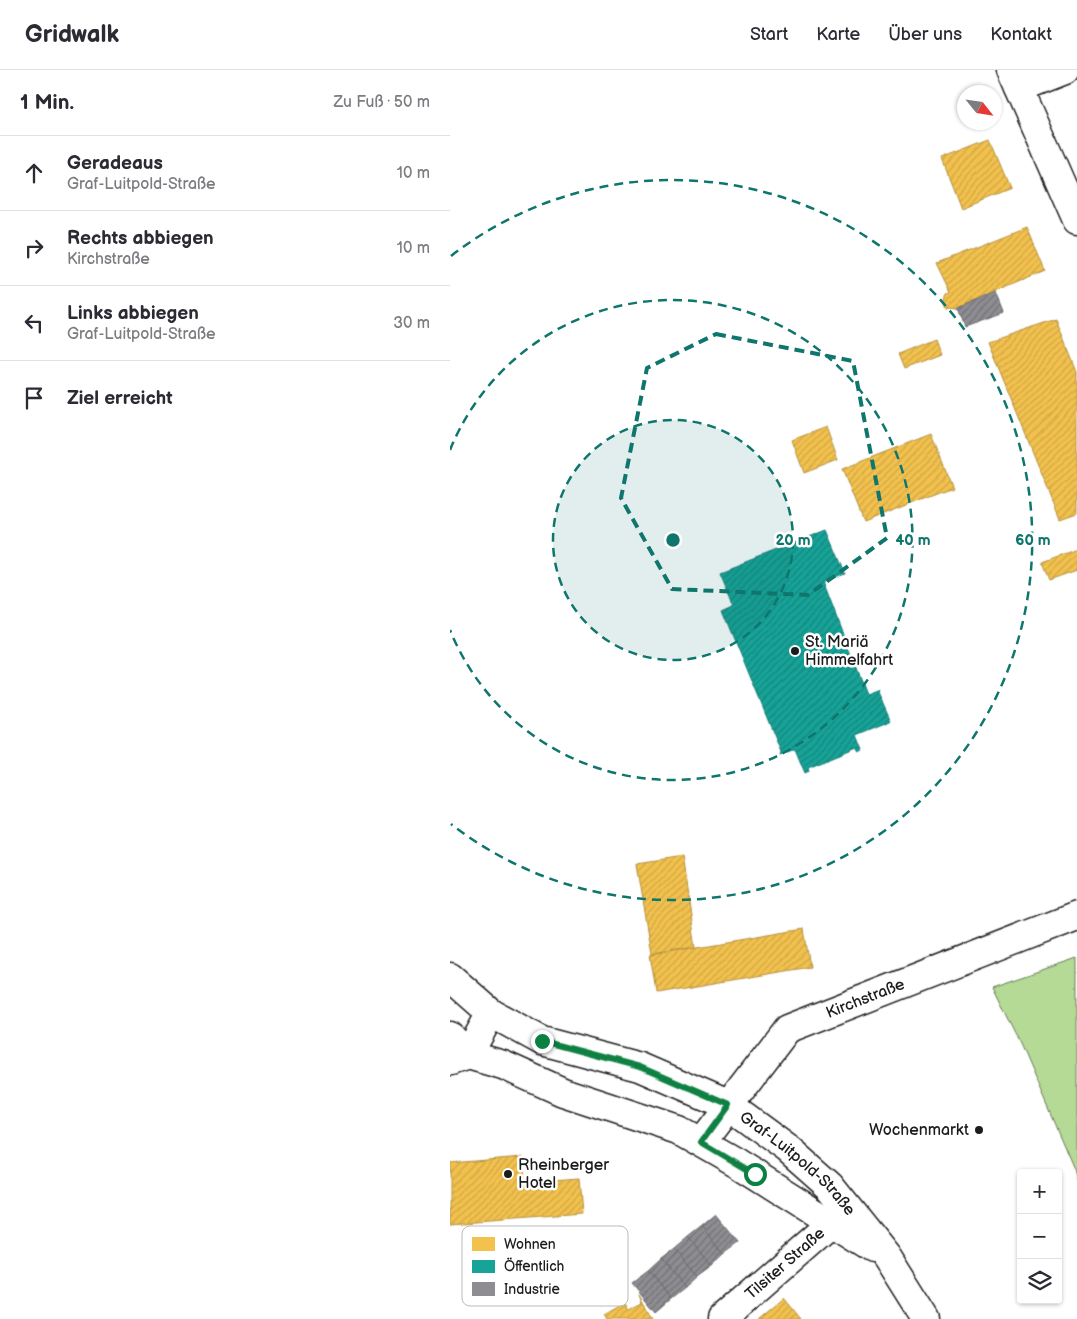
<!DOCTYPE html>
<html lang="de">
<head>
<meta charset="utf-8">
<style>
  :root { --surface:#fff; --page:#f2f2f3; --text:#2b2b33; --muted:#7c7c81; --line:#e1e1e2 }
  body { margin:0; font-family:"Balsamiq Sans",sans-serif; background:var(--page); color:var(--text) }
  .controls { position:absolute; right:15px; bottom:15px; display:grid; overflow:hidden; border-radius:5px; box-shadow:0 1px 4px #0004 }
  .controls button { width:45px; height:45px; display:grid; place-items:center; padding:0; border:0; border-bottom:1px solid var(--line); background:var(--surface); color:var(--text); font:25px sans-serif }
  .compass { position:absolute; left:507px; top:15px; width:45px; height:45px; border-radius:50%; background:var(--surface); box-shadow:0 1px 4px #0004; rotate:120deg }
  .stop { position:absolute; width:15px; height:15px; margin:-11px; border:4px solid #0b8043; border-radius:50%; background:#fff }
  .stop.end { background:#0b8043; border-color:#fff; box-shadow:0 1px 5px #0008 }
  .list { margin:0; padding:0; list-style:none }
  h2 { display:flex; justify-content:space-between; align-items:center; height:65px; margin:0; padding:0 20px; font-size:21px }
  h2 small { font-size:16px; font-weight:400; color:var(--muted) }
  .list li { display:grid; grid-template-columns:32px 1fr auto; gap:15px; align-items:center; box-sizing:border-box; height:75px; padding:0 20px; border-top:1px solid var(--line) }
  .list b { display:block; font-size:19px; white-space:nowrap }
  .list p { margin:0; font-size:16px; white-space:nowrap; color:var(--muted) }
  .list em { font-size:16px; font-style:normal; color:var(--muted) }
  .icon { flex:none; width:28px; height:28px; fill:none; stroke:currentColor; stroke-width:2; stroke-linecap:round; stroke-linejoin:round }
  .map { position:relative; flex:none; width:627px; height:1249px; overflow:hidden }
  header { display:flex; align-items:center; gap:30px; box-sizing:border-box; height:70px; padding:0 25px; background:var(--surface); border-bottom:1px solid var(--line) }
  header strong { font-size:24px }
  nav { display:flex; gap:28px; margin-inline-start:auto; font-size:18px }
  main { display:flex }
  aside { flex:1; background:var(--surface) }
  .map>svg:first-child { display:block }
</style>
</head>
<body>
<header>
<strong>Gridwalk</strong>
<nav><a>Start</a><a>Karte</a><a>Über uns</a><a>Kontakt</a></nav>
</header>
<main>
<aside>
<h2>1 Min.<small>Zu Fuß · 50 m</small></h2>
<ul class="list">
<li><svg class="icon" aria-label="ahead" viewBox="0 0 24 24"><path d="M12 20V5M6 11l6-6 6 6"/></svg><div><b>Geradeaus</b><p>Graf-Luitpold-Straße</p></div><em>10 m</em></li>
<li><svg class="icon" aria-label="right" viewBox="0 0 24 24"><path d="M7 20v-9h11M14 6l5 5-5 5"/></svg><div><b>Rechts abbiegen</b><p>Kirchstraße</p></div><em>10 m</em></li>
<li><svg class="icon" aria-label="left" viewBox="0 0 24 24"><path d="M17 20v-9H6M10 6l-5 5 5 5"/></svg><div><b>Links abbiegen</b><p>Graf-Luitpold-Straße</p></div><em>30 m</em></li>
<li><svg class="icon" aria-label="arrive" viewBox="0 0 24 24"><path d="M6 21V4h12l-3 4 3 4H6"/></svg><div><b>Ziel erreicht</b></div></li>
</ul>
</aside>
<div class="map">
<svg width="627" height="1249" viewBox="0 0 627 1249">
  <defs>
    <pattern id="homes-hatch" width="6" height="6" patternUnits="userSpaceOnUse" patternTransform="scale(1.25)"><rect width="6" height="6" fill="#f2c14e"/><path d="M-1 1l2-2M0 6l6-6M5 7l2-2" fill="none" stroke="#cfa544"/></pattern>
    <pattern id="public-hatch" width="6" height="6" patternUnits="userSpaceOnUse" patternTransform="scale(1.25)"><rect width="6" height="6" fill="#17a398"/><path d="M-1 1l2-2M0 6l6-6M5 7l2-2" fill="none" stroke="#14847b"/></pattern>
    <pattern id="industry-hatch" width="6" height="6" patternUnits="userSpaceOnUse" patternTransform="scale(1.25)"><rect width="6" height="6" fill="#8d8d92"/><path d="M-1 1l2-2M0 6l6-6M5 7l2-2" fill="none" stroke="#727276"/></pattern>
  </defs>
  <rect width="100%" height="100%" fill="#fff"/>
  <filter id="ink" filterUnits="userSpaceOnUse"><feTurbulence type="fractalNoise" baseFrequency=".02" numOctaves="2"/><feDisplacementMap in="SourceGraphic" scale="10" xChannelSelector="R" yChannelSelector="G"/><feConvolveMatrix kernelMatrix="1 2 1 2 8 2 1 2 1" color-interpolation-filters="sRGB"/></filter>
  <g filter="url(#ink)">
    <!-- green -->
    <polygon fill="#b4da96" stroke="#687b59" points="627,888 627,1111 624,1099 571,976 542,917"/>
    <!-- homes -->
    <g fill="url(#homes-hatch)" stroke="#b2903f">
      <polygon points="540,70 560,118 511,138 492,89"/>
      <polygon points="577,157 595,201 508,238 498,237 495,230 498,223 501,222 487,193"/>
      <polygon points="606,249 627,302 627,443 610,449 538,272"/>
      <polygon points="484,269 490,285 454,299 448,284"/>
      <polygon points="376,357 388,390 354,403 342,370"/>
      <polygon points="481,364 502,417 413,452 392,399"/>
      <polygon points="627,479 627,500 599,510 592,492"/>
      <polygon points="232,787 246,877 202,884 187,794"/>
      <polygon points="354,859 360,897 206,923 200,885"/>
      <polygon points="73,1087 75,1112 129,1108 132,1144 0,1154 0,1093"/>
      <polygon points="189,1224 203,1249 157,1249 154,1244 175,1232 178,1239 192,1232"/>
      <polygon points="334,1228 351,1249 309,1249"/>
    </g>
    <!-- public -->
    <polygon fill="url(#public-hatch)" stroke="#187a73" points="377,460 395,503 373,512 416,624 429,619 428,622 441,651 407,665 413,680 409,682 407,677 358,697 359,701 355,703 345,679 330,685 331,682 273,540 284,535 270,502"/>
    <!-- industry -->
    <g fill="url(#industry-hatch)" stroke="#6b6b6f">
      <polygon points="546,223 554,243 515,257 508,238"/>
      <polygon points="266,1144 290,1173 275,1184 252,1156"/>
      <polygon points="252,1156 275,1184 262,1196 238,1167"/>
      <polygon points="238,1167 262,1196 247,1207 224,1179"/>
      <polygon points="224,1179 247,1207 235,1218 211,1189"/>
      <polygon points="211,1189 235,1218 221,1229 198,1201"/>
      <polygon points="198,1201 221,1229 206,1242 182,1213"/>
    </g>
    <g fill="none" stroke-linecap="round" stroke-linejoin="round">
      <!-- minor casing -->
      <g stroke="#1c1c1c" stroke-width="31">
        <g id="minor">
          <polyline points="561,0 627,150"/>
          <polyline points="569,18 615,0"/>
          <path id="s1" d="M 0,907 L 41,943 L 92,971 L 190,997 L 278,1035 L 338,1079 L 380,1116 L 437,1187 L 476,1249"/>
          <polyline points="0,966 18,985 53,995 113,1022 229,1060 287,1093 422,1178"/>
          <polyline points="1,991 18,985 41,943"/>
          <path id="s2" d="M 251,1072 L 337,959 L 627,846"/>
          <path id="s3" d="M 272,1249 L 395,1141"/>
        </g>
      </g>
      <!-- minor -->
      <use href="#minor" stroke="#fff" stroke-width="28"/>
    </g>
  </g>
  <g fill="none" stroke-linecap="round" stroke-linejoin="round" filter="url(#ink)">
    <!-- route -->
    <polyline stroke="#0b8043" stroke-width="6" points="92,971 190,997 278,1035 251,1072 305,1104"/>
  </g>
  <!-- marked area -->
  <path fill="none" stroke="#0f766e" stroke-width="4" stroke-dasharray="10 6" stroke-linejoin="round" d="M 266,264 L 403,291 L 437,468 L 358,525 L 222,519 L 171,428 L 197,298 Z"/>
  <!-- distance rings -->
  <circle cx="223" cy="470" r="120" fill="#0f766e" fill-opacity=".12"/>
  <g fill="none" stroke="#0f766e" stroke-width="2.5" stroke-dasharray="9 6">
    <circle cx="223" cy="470" r="120"/>
    <path d="M0 380A240 240 0 1 1 0 560"/>
    <path d="M1 186A360 360 0 1 1 1 754"/>
  </g>
  <!-- markers -->
  <g fill="#1c1c1c" stroke="#fff" stroke-width="2">
    <circle cx="345" cy="581" r="5"/>
    <circle cx="529" cy="1060" r="5"/>
    <circle cx="58" cy="1104" r="5"/>
  </g>
  <g text-anchor="middle" dominant-baseline="central" stroke-width="5" stroke-linejoin="round" paint-order="stroke">
    <!-- poi labels -->
    <g font-size="16" fill="#1c1c1c" stroke="#fff" text-anchor="start">
      <text x="355" y="572">St. Mariä<tspan x="355" dy="18">Himmelfahrt</tspan></text>
      <text x="519" y="1060" text-anchor="end">Wochenmarkt</text>
      <text x="68" y="1095">Rheinberger<tspan x="68" dy="18">Hotel</tspan></text>
    </g>
    <!-- street labels -->
    <g font-size="16" fill="#1c1c1c" stroke="#fff">
      <text stroke="none"><textPath href="#s2" startOffset="226">Kirchstraße</textPath></text>
      <text stroke="none"><textPath href="#s1" startOffset="401">Graf-Luitpold-Straße</textPath></text>
      <text stroke="none"><textPath href="#s3" startOffset="84">Tilsiter Straße</textPath></text>
    </g>
  </g>
  <!-- legend -->
  <rect x="12" y="1156" width="166" height="80" rx="8" fill="#fff" stroke="#bbb" stroke-width="1"/>
  <rect x="22" y="1167" width="23" height="14" fill="#f2c14e"/>
  <rect x="22" y="1190" width="23" height="13" fill="#17a398"/>
  <rect x="22" y="1212" width="23" height="14" fill="#8d8d92"/>
  <g font-size="14" fill="#1c1c1c">
    <text x="54" y="1179">Wohnen</text>
    <text x="54" y="1201">Öffentlich</text>
    <text x="54" y="1224">Industrie</text>
  </g>
  <circle cx="223" cy="470" r="8" fill="#0f766e" stroke="#fff" stroke-width="2.5"/>
  <g font-size="15" text-anchor="middle" font-weight="bold" fill="#0f766e" stroke="#fff" stroke-width="5" stroke-linejoin="round" paint-order="stroke">
    <text x="343" y="475">20 m</text>
    <text x="463" y="475">40 m</text>
    <text x="583" y="475">60 m</text>
  </g>
</svg>
<div class="controls">
<button>+</button>
<button>−</button>
<button><svg class="icon" aria-label="layers" viewBox="0 0 24 24"><path d="M12 4l9 5-9 5-9-5zM3 14l9 5 9-5"/></svg></button>
</div>
<svg class="compass" viewBox="-18 -18 36 36"><path d="M0-13l5 13h-10z" fill="#e53935"/><path d="M0 13l5-13h-10z" fill="#7c7c81"/></svg>
<div class="stop" style="left:305px;top:1104px"></div>
<div class="stop end" style="left:92px;top:971px"></div>
</div>
</main>
</body>
</html>
